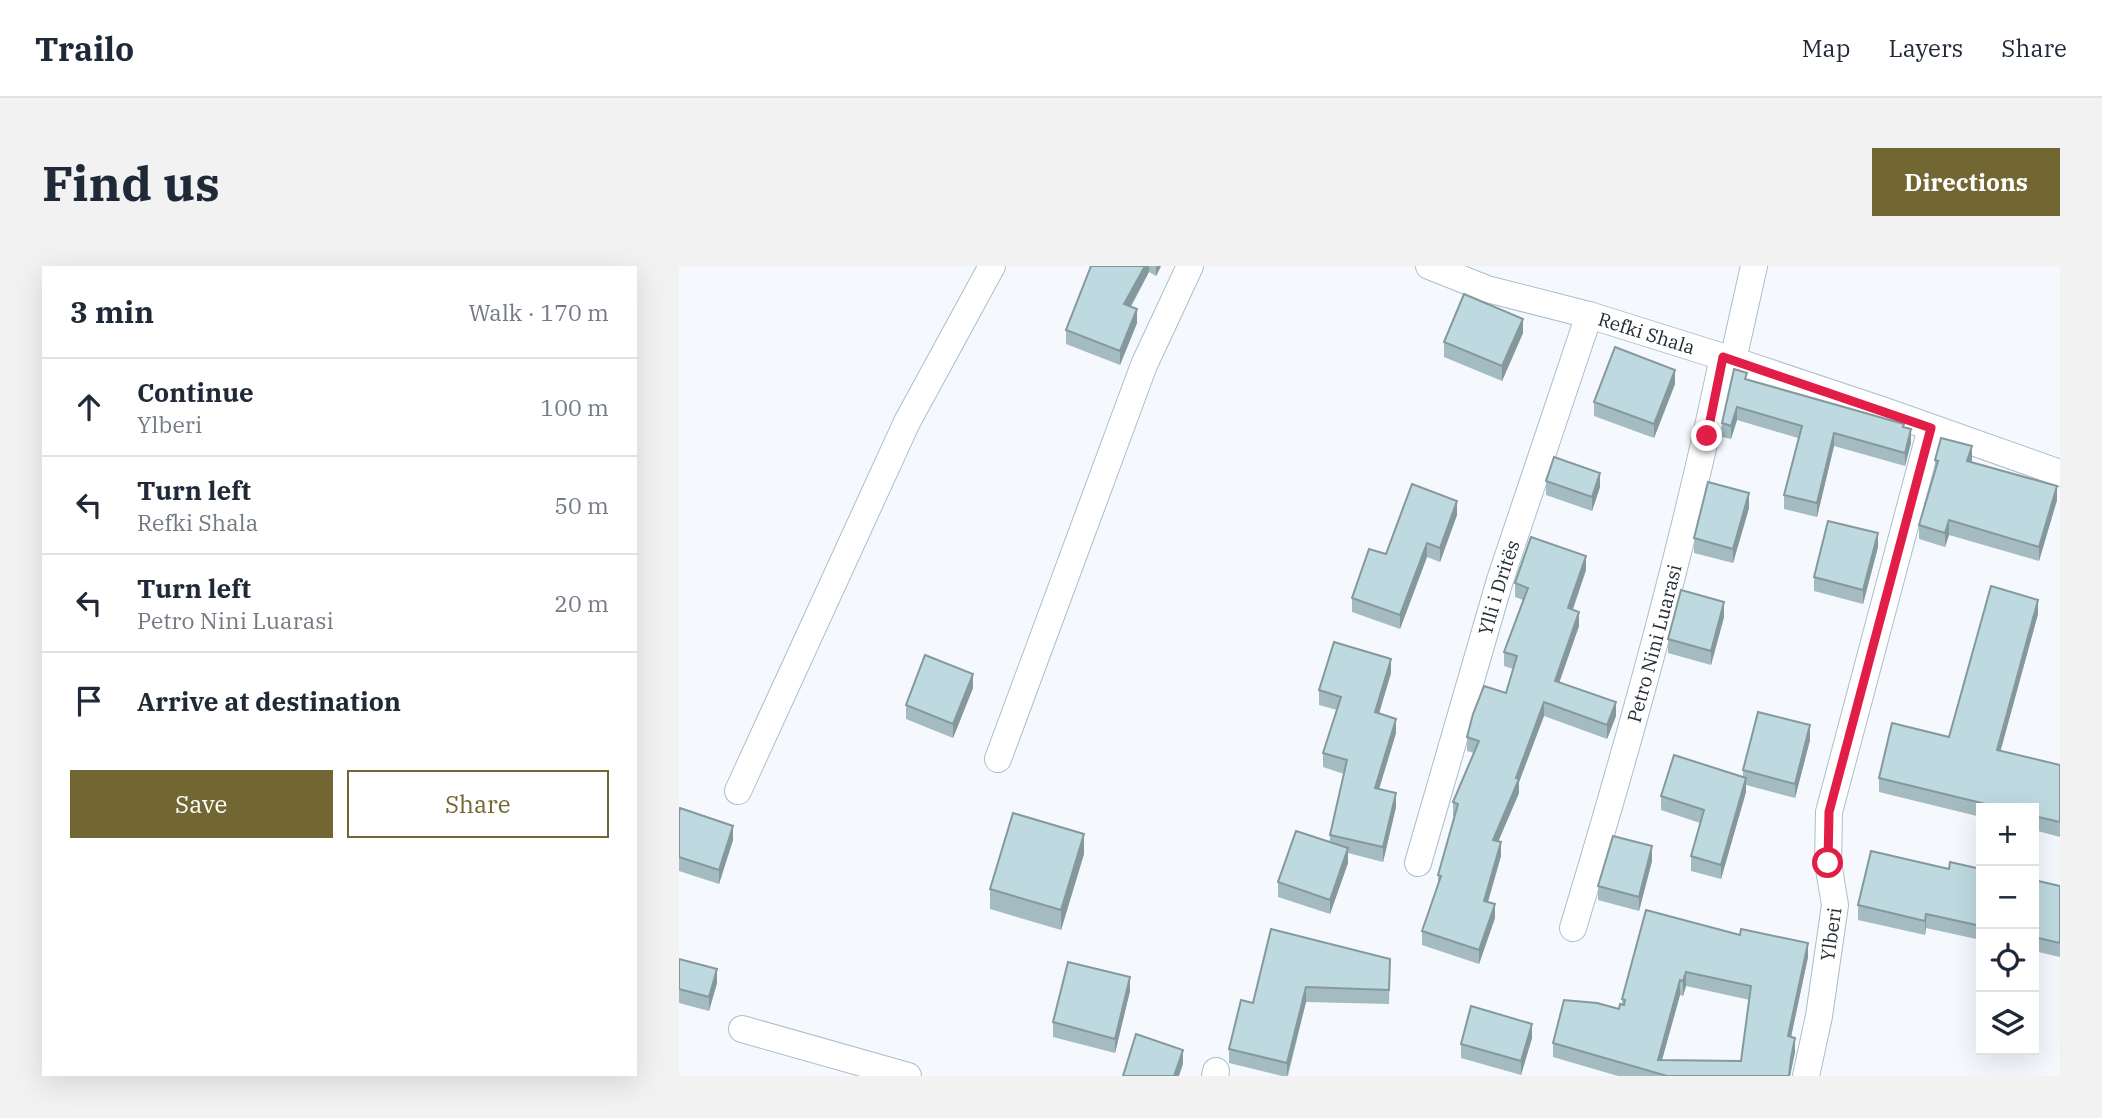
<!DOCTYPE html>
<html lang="en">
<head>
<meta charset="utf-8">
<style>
  :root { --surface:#fff; --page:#f2f2f3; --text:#1f2937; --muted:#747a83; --line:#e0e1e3; --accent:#726633 }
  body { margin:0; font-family:"IBM Plex Serif",serif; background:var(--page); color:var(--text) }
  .controls { position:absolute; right:21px; bottom:21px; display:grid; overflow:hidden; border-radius:0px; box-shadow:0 7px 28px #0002 }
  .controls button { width:63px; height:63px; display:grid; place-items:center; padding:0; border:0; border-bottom:2px solid var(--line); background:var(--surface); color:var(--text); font:35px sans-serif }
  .stop { position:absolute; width:21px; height:21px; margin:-16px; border:5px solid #e11d48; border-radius:50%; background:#fff }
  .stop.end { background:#e11d48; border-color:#fff; box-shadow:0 2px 7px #0008 }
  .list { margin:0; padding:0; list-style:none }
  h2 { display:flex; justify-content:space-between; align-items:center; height:91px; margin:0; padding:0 28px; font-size:30px }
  h2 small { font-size:23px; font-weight:400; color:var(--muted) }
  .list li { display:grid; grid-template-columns:46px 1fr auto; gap:21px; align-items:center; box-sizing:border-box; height:98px; padding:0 28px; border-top:2px solid var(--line) }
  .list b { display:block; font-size:26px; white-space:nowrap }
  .list p { margin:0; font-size:23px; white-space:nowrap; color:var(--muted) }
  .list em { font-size:23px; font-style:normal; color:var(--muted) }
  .actions { display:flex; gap:14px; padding:21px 28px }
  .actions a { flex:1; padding:16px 0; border:2px solid var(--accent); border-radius:0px; text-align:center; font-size:24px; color:var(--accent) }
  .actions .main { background:var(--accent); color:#fff }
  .icon { flex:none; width:38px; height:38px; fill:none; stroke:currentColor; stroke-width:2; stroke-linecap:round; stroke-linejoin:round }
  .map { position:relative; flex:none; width:1381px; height:810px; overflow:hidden; border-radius:0px }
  header { display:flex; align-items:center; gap:42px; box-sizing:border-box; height:98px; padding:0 35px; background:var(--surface); border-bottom:2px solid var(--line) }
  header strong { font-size:33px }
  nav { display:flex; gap:38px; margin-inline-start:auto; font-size:24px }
  .intro { display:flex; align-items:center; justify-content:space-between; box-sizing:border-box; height:168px; padding:0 42px }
  h1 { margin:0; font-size:49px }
  .button { padding:18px 32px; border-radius:0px; background:var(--accent); color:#fff; font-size:24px; font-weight:700 }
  main { display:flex; gap:42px; padding:0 42px }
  aside { flex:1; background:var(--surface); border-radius:0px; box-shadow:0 7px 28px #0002 }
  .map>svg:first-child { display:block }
</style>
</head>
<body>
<header>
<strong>Trailo</strong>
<nav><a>Map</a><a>Layers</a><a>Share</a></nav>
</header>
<div class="intro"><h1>Find us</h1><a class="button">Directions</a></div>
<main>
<aside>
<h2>3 min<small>Walk · 170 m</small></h2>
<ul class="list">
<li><svg class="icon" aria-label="ahead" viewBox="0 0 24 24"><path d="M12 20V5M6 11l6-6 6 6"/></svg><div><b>Continue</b><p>Ylberi</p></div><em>100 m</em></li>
<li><svg class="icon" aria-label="left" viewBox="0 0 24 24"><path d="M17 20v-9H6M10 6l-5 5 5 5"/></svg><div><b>Turn left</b><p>Refki Shala</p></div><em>50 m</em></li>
<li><svg class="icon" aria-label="left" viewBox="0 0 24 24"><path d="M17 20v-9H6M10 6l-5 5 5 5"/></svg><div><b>Turn left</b><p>Petro Nini Luarasi</p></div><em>20 m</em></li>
<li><svg class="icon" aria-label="arrive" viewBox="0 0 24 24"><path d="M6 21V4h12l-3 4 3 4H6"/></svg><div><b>Arrive at destination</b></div></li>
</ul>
<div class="actions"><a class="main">Save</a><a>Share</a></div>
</aside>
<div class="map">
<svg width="1381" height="810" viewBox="0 0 1381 810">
  <rect width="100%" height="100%" fill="#f5f9fd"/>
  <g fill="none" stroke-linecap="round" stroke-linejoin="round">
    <!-- street casing -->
    <g stroke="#aabece" stroke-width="28">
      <g id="street">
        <path id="s1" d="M 750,0 L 808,23 L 910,49 L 1044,91 L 1206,145 L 1381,207"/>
        <polyline points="1054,94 1075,0"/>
        <polyline points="319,493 465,99 511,0"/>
        <polyline points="59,525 228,156 313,0"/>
        <path id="s2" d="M 739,597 L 821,314 L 910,49"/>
        <path id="s3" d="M 894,662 C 951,474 1004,284 1044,91"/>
        <polyline points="63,763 229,810"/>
        <polyline points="536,810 537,805"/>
        <path id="s4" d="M 1127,810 L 1140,750 L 1156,639 L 1149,597 L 1150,546 L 1252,162"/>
      </g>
    </g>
    <!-- street -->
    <use href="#street" stroke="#fff" stroke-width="26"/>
  </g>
  <!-- wall -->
  <g fill="#a3bbc1" fill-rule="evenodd">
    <polygon points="412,0 482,0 477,10 470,6 452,41 458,57 441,99 387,78 387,64"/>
    <polygon points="844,67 823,115 765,91 765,76"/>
    <polygon points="1068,113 1225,161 1232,177 1226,200 1155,180 1138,251 1105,243 1105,229 1119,172 1058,154 1052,173 1043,171 1043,157"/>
    <polygon points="996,118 975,172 915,150 915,136"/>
    <polygon points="1256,194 1292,196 1378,234 1360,295 1270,269 1266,281 1240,273 1240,259 1256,206"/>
    <polygon points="867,215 921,221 913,245 867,229"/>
    <polygon points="1070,242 1054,297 1015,287 1015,272"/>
    <polygon points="778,249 761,296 748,291 721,363 673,346 673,332 707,288"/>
    <polygon points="1199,281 1184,338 1135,325 1135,311"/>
    <polygon points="907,304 894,344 900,360 880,416 937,450 928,473 865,450 840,516 840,527 819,575 822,590 809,636 816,652 800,698 743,679 743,665 759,619 759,609 776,551 774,550 774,536 795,487 788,485 788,471 827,427 834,403 825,400 825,386 844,334 836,331 836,317"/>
    <polygon points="1359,348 1321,485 1381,499 1381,571 1355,564 1355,542 1302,542 1302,551 1200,526 1200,512 1270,471"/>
    <polygon points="1045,351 1032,399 989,387 989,373"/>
    <polygon points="712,407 700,447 717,467 700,523 717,541 704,596 669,587 669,597 651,648 599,631 599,616 651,576 651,569 665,508 644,501 644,487 658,444 640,439 640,424"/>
    <polygon points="294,422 274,472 227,453 227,439"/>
    <polygon points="1131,474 1116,532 1067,519 1067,526 1042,613 1012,605 1012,590 1021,557 982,544 982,530 1064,511 1064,504"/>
    <polygon points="0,547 54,574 40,618 0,605"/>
    <polygon points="405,588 382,664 311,643 311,623"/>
    <polygon points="973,595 960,645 919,634 919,620"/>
    <polygon points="1270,603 1302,603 1302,674 1247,662 1246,669 1179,654 1179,639"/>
    <polygon points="1355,614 1381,620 1381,691 1355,685"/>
    <path d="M 967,644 L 1129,691 L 1112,771 L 1116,786 L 1111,810 L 939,810 L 874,791 L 874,777 L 940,743 L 943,738 L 943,733 ZM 1007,720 L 1071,734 L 1062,795 L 983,794 L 1001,729 L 1004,730 Z"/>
    <polygon points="0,693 38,717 30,745 0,737"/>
    <polygon points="711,693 710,738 627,736 609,810 603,810 550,797 550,783 574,737"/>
    <polygon points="451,725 436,787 374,771 374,756"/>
    <polygon points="853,772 842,809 782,792 782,778"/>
  </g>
  <!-- shaded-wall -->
  <g fill="#85999d">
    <polygon points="466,0 470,0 470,6 445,52 445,38"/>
    <polygon points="477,0 482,0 477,10"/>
    <polygon points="458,43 458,57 441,99 441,85"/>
    <polygon points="844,53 844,67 823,115 823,100"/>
    <polygon points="996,104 996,118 975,172 975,158"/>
    <polygon points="1058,141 1058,154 1052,173 1052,160"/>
    <polygon points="1232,163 1232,177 1226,200 1226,187"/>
    <polygon points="1155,167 1155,180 1138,251 1138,237"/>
    <polygon points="1293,180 1293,195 1288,209 1288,195"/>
    <polygon points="921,207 921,221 913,245 913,231"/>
    <polygon points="1378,220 1378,234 1360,295 1360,281"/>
    <polygon points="1070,227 1070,242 1054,297 1054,283"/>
    <polygon points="778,235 778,249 761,296 761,282"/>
    <polygon points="1270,254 1270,269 1266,281 1266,267"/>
    <polygon points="1199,267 1199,281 1184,338 1184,324"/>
    <polygon points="748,277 748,291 721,363 721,349"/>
    <polygon points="907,290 907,304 889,356 889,342"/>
    <polygon points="1359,334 1359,348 1318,498 1318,484"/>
    <polygon points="1045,336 1045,351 1032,399 1032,385"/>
    <polygon points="900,346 900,360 876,429 876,415"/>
    <polygon points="712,393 712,407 696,461 696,446"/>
    <polygon points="294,408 294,422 274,472 274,458"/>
    <polygon points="865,436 865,450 840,516 840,527 814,588 814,574"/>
    <polygon points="937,436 937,450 928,473 928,459"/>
    <polygon points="717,453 717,467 696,536 696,522"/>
    <polygon points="1131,459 1131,474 1116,532 1116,518"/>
    <polygon points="1067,512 1067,526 1042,613 1042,599"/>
    <polygon points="717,527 717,541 704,596 704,581"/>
    <polygon points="54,560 54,574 40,618 40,604"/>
    <polygon points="405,568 405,588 382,664 382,644"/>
    <polygon points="822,576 822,590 805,649 805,635"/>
    <polygon points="973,580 973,595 960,645 960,631"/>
    <polygon points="669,582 669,597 651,648 651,634"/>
    <polygon points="816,638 816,652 800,698 800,684"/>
    <polygon points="1247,648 1247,662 1246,669 1246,655"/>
    <polygon points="1129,677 1129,691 1109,785 1109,770"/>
    <polygon points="38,703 38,717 30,745 30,731"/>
    <polygon points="1007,706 1007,720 1004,730 1004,715"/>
    <polygon points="451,711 451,725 436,787 436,773"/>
    <polygon points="1001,714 1001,729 979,808 979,794"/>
    <polygon points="627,721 627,736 608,810 608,797"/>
    <polygon points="853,758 853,772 842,809 842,795"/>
    <polygon points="1116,772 1116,786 1111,810 1110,810 1112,792"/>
    <polygon points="504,784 504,798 500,810 495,810"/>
  </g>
  <!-- building -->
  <g fill="#bedae0" stroke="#85999d" stroke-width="2" fill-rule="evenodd">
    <polygon points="412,0 466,0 445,38 458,43 441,85 387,64"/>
    <polygon points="785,28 844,53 823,100 765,76"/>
    <polygon points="936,81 996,104 975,158 915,136"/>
    <polygon points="1055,103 1068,107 1066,113 1225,158 1224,161 1232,163 1226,187 1155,167 1138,237 1105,229 1123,160 1058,141 1052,160 1043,157"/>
    <polygon points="1262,172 1293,180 1288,195 1378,220 1360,281 1270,254 1266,267 1240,259 1259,195 1256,194"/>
    <polygon points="875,191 921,207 913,231 867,215"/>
    <polygon points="1029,216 1070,227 1054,283 1015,272"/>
    <polygon points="733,218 778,235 761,282 748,277 721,349 673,332 690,283 707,288"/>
    <polygon points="1149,255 1199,267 1184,324 1135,311"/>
    <polygon points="852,271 907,290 889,342 900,346 876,415 937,436 928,459 865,436 837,512 840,513 814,574 822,576 805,635 816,638 800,684 743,665 762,610 759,609 779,538 774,536 800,475 788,471 794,448 805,420 827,427 838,390 825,386 849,322 836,317"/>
    <polygon points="1312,320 1359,334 1318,484 1381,499 1381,556 1355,550 1355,542 1323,542 1200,512 1213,457 1270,471"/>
    <polygon points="1002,324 1045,336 1032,385 989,373"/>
    <polygon points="655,376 712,393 696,446 717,453 696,522 717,527 704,581 651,569 668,494 644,487 662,431 640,424"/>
    <polygon points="246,389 294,408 274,458 227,439"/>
    <polygon points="1079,446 1131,459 1116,518 1064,504"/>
    <polygon points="995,489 1067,512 1042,599 1012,590 1025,544 982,530"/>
    <polygon points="1,542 54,560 40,604 0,591 0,547"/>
    <polygon points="334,547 405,568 382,644 311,623"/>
    <polygon points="617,565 669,582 651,634 599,616"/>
    <polygon points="934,570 973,580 960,631 919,620"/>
    <polygon points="1192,585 1270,603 1271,596 1302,603 1302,660 1247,648 1246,655 1179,639"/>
    <polygon points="1355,614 1381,620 1381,677 1355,671"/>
    <path d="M 967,644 L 1061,669 L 1062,663 L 1129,677 L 1109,770 L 1116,772 L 1112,792 L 1110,810 L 988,810 L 874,777 L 885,734 L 918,737 L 940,743 L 941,738 L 945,739 L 946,734 L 943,733 ZM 1007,706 L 1072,720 L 1062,795 L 979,794 L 1001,714 L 1004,715 Z"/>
    <polygon points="592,663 711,693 710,724 627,721 608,797 550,783 562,734 574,737"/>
    <polygon points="0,693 38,703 30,731 0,723"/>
    <polygon points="389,696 451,711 436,773 374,756"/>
    <polygon points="792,740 853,758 842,795 782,778"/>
    <polygon points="457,768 504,784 495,810 444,810"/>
  </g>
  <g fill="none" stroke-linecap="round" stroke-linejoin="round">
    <!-- route -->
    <polyline stroke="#e11d48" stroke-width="9" points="1028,170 1044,91 1252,162 1150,546 1149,597"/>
  </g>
  <g text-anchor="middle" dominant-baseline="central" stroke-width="6" stroke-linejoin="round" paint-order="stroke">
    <!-- street labels -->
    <g font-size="19" fill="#252d33" stroke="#fff">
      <text stroke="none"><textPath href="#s1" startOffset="228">Refki Shala</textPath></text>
      <text stroke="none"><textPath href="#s2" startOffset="287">Ylli i Dritës</textPath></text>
      <text stroke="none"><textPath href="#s3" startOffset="296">Petro Nini Luarasi</textPath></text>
      <text stroke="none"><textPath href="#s4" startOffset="144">Ylberi</textPath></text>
    </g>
  </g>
</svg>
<div class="controls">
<button>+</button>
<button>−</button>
<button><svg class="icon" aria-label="locate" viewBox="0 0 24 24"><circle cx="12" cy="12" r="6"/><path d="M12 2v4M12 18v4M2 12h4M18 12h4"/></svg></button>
<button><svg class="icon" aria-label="layers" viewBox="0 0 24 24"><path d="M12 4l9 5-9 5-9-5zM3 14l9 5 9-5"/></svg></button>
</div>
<div class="stop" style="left:1149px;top:597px"></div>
<div class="stop end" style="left:1028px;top:170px"></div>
</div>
</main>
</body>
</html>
